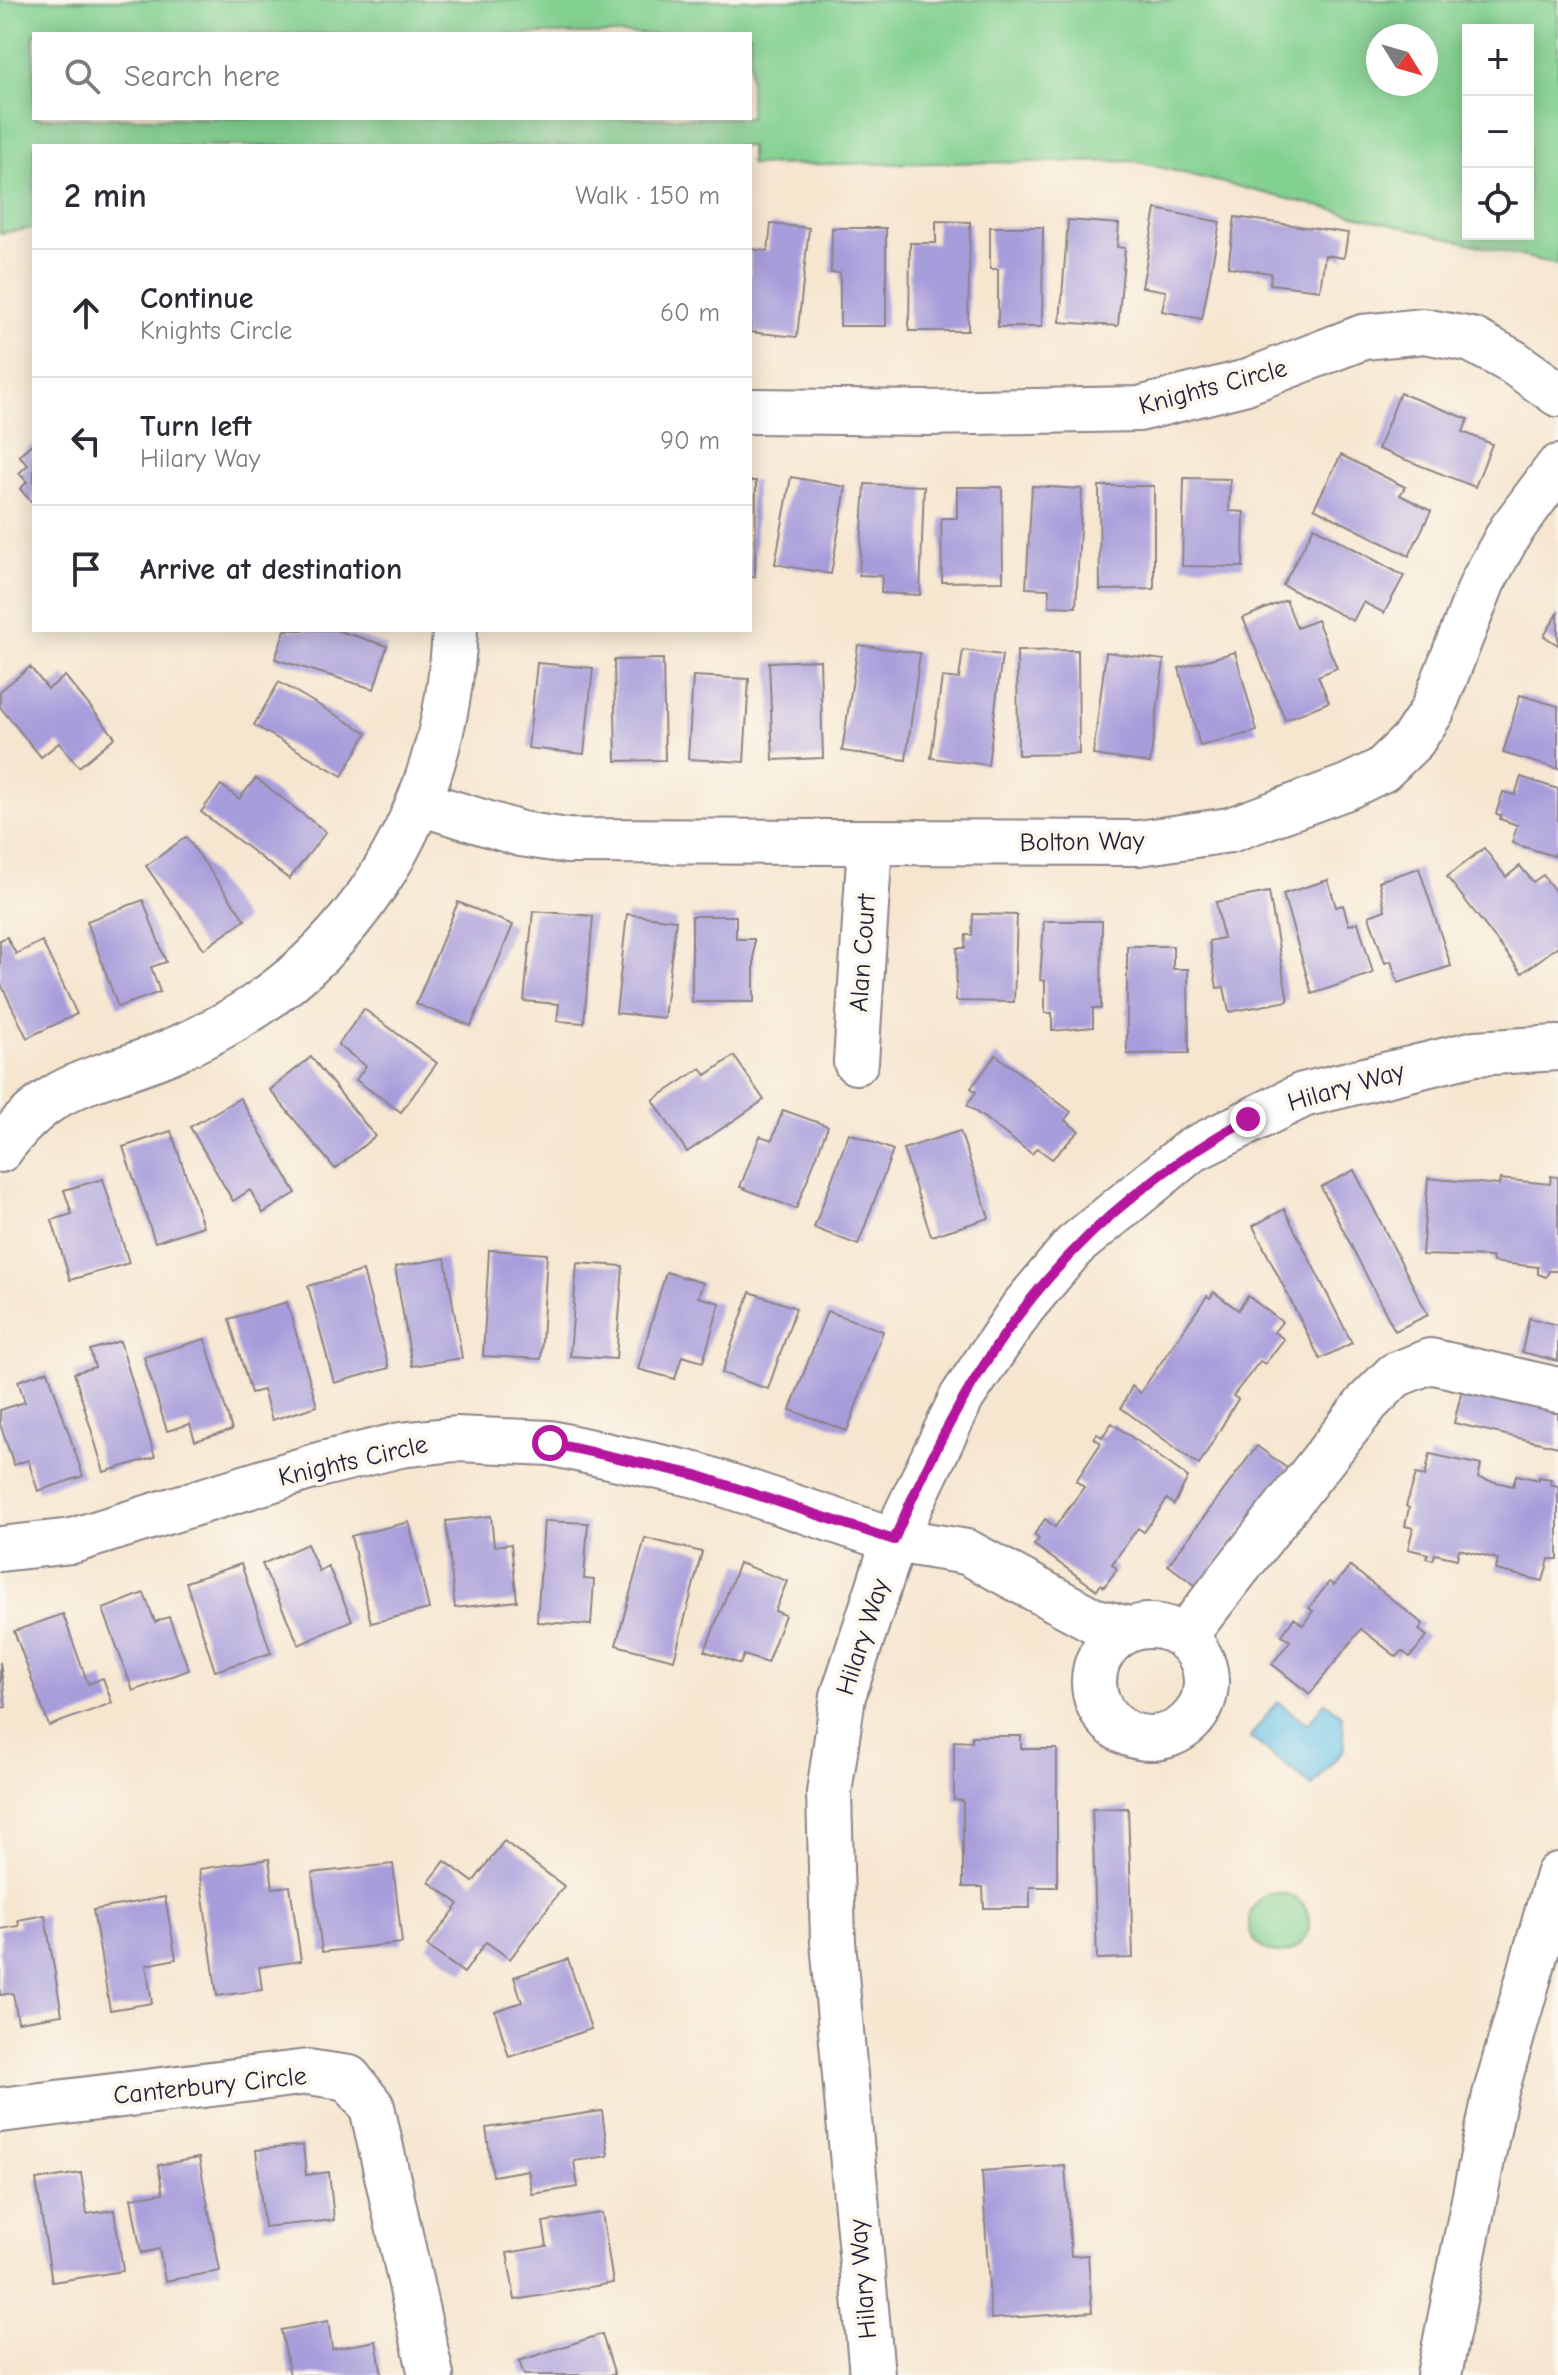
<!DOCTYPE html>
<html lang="en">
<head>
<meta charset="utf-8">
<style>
  :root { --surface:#fff; --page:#f2f2f3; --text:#2b2b33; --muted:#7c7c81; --line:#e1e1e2 }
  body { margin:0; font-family:"Comic Neue",sans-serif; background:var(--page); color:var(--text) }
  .controls { position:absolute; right:24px; top:24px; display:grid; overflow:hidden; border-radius:0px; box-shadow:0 4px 20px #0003 }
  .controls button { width:72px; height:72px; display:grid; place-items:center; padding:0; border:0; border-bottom:2px solid var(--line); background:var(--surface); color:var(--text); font:40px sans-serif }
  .compass { position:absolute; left:1366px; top:24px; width:72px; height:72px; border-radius:50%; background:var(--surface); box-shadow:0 4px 20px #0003; rotate:127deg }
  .stop { position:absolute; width:24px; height:24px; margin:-18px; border:6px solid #b5179e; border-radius:50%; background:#fff }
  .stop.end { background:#b5179e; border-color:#fff; box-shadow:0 2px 8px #0008 }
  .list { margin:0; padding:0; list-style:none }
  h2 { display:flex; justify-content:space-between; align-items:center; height:104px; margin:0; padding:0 32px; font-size:34px }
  h2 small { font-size:26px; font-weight:400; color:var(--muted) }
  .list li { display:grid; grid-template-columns:52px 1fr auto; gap:24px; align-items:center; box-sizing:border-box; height:128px; padding:0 32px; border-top:2px solid var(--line) }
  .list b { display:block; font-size:30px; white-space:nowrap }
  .list p { margin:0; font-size:26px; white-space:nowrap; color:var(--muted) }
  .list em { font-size:26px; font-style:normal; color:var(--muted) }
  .icon { flex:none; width:44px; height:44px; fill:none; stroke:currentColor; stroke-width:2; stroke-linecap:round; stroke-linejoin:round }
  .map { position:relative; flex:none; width:1558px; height:2375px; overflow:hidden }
  .search { position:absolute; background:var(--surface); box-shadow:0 4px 20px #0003; left:32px; top:32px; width:720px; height:88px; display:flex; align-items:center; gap:20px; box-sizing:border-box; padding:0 28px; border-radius:0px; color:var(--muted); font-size:30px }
  .panel { position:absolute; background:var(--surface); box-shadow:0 4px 20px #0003; left:32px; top:144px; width:720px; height:488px; border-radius:0px }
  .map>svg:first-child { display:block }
</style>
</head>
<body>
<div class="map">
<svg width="1558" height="2375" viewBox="0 0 1558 2375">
  <rect width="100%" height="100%" fill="#fbf7ec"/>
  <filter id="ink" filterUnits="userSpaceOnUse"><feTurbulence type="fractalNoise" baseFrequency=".0125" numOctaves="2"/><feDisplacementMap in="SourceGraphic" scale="16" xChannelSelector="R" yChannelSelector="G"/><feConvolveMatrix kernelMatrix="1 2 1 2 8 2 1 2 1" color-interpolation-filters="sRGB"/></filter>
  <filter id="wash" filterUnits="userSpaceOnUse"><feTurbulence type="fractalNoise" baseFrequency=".006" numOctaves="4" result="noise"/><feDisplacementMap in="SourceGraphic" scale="32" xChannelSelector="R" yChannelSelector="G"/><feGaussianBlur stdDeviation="1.8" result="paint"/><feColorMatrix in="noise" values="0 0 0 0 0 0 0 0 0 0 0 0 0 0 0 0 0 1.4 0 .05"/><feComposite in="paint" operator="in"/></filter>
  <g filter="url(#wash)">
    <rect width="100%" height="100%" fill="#f6e6d0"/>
    <!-- green -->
    <g fill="#83d191" stroke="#527a66" stroke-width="2" fill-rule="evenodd">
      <path d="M 0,0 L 1558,0 L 1558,265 L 1134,161 L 750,165 L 750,146 L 34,146 L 34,228 L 0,233 ZM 1468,30 L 1528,30 L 1528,234 L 1468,234 ZM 34,34 L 750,34 L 750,118 L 34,118 ZM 1378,36 L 1426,36 L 1426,84 L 1378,84 Z"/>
      <circle cx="1279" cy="1923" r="30"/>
    </g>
    <!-- water -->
    <polygon fill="#6cc4e9" stroke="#477392" stroke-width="2" points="1277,1702 1308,1724 1325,1702 1342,1715 1345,1748 1312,1786 1250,1737"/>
    <g id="blocks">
      <!-- building -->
      <g fill="#a89ddb">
        <polygon points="1156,209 1220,222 1202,319 1162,311 1166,291 1142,287"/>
        <polygon points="1235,217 1348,233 1344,258 1325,255 1320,290 1270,284 1271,273 1228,267"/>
        <polygon points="1068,220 1119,224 1117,247 1125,248 1118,326 1060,322"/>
        <polygon points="936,221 970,222 968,331 909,331 910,243 936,243"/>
        <polygon points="771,224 809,228 797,337 750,332 750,249 768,251"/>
        <polygon points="990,227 1043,227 1042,327 998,327 998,269 990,269"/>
        <polygon points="832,228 886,228 886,326 840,326 840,273 831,273"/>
        <polygon points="1400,393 1468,419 1463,432 1492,444 1475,487 1378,449"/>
        <polygon points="34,442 34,505 20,489 27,482 19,473 28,465 19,455"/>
        <polygon points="1341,455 1405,487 1400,495 1431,511 1409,556 1314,508"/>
        <polygon points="791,477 846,487 831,574 775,564"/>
        <polygon points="1184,478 1230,479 1229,511 1244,512 1243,567 1182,566"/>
        <polygon points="750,481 756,481 755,577 750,577"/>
        <polygon points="865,484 924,486 920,595 881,593 882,576 859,575"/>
        <polygon points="1032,486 1082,489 1076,607 1049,606 1049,589 1026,588"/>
        <polygon points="1099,486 1154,486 1154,589 1100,590"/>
        <polygon points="957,487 1002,487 1003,581 942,582 941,518 957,518"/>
        <polygon points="1314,527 1404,576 1384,613 1363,602 1353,621 1283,585"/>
        <polygon points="1286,600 1297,628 1317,620 1337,668 1318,676 1329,702 1285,720 1243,618"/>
        <polygon points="1558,613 1558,645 1544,636"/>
        <polygon points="285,630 336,630 387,646 374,689 275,659"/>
        <polygon points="858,645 920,653 906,760 842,751"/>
        <polygon points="963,650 1002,655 988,765 931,758 942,677 959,679"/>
        <polygon points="1078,650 1079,754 1018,755 1017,651"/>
        <polygon points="1106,652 1164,660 1150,763 1093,755"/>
        <polygon points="1235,652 1257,731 1200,746 1179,668"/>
        <polygon points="663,659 665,760 616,761 614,660"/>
        <polygon points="820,660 823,758 773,760 769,662"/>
        <polygon points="537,663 593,668 584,754 528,748"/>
        <polygon points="30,667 48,689 65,676 115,737 79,767 59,743 41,757 0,707 0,691"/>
        <polygon points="693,676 749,679 744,762 688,759"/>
        <polygon points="279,682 367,733 342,776 254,725"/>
        <polygon points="1520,695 1558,706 1558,769 1503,753"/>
        <polygon points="1521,777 1558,789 1558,848 1554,856 1512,843 1517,825 1500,819 1501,815 1496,814 1503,792 1515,795"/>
        <polygon points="256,778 326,832 289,879 201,812 221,785 239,799"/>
        <polygon points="186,837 245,920 204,949 146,866"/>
        <polygon points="1484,848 1506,877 1520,866 1533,882 1543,875 1558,895 1558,946 1522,973 1447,877"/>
        <polygon points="1419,868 1451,966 1398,983 1391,961 1385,963 1369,916 1385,910 1379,881"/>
        <polygon points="1328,880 1336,907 1343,905 1349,925 1358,922 1373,973 1312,994 1283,894"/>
        <polygon points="1269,892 1288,1001 1229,1012 1224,987 1217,988 1209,941 1223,938 1216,902"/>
        <polygon points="143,900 166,962 151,967 160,992 118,1007 87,921"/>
        <polygon points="458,902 513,925 471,1026 416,1004"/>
        <polygon points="533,911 593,916 584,1023 557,1021 559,1004 524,1001"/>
        <polygon points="627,914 676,920 664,1018 616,1013"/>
        <polygon points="973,914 1017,915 1014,1002 956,1001 957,948 965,948 966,935 972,935"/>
        <polygon points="692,916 736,916 736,939 754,939 754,1002 692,1002"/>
        <polygon points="1044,921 1102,921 1101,1009 1093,1008 1093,1027 1052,1031 1052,1013 1045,1013 1045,981 1040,980"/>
        <polygon points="7,937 16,954 42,941 77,1014 27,1038 0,982 0,940"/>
        <polygon points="1127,946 1173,946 1173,969 1188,969 1189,1053 1127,1054"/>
        <polygon points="364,1009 437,1063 401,1112 356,1080 366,1066 338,1045"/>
        <polygon points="996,1055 1071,1112 1065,1120 1079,1131 1052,1159 1037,1148 1032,1154 967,1105 976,1092 971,1088"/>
        <polygon points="734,1056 764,1100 687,1152 653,1100 701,1068 706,1075"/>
        <polygon points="311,1057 375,1136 335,1169 270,1090"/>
        <polygon points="240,1098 296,1193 263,1213 250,1190 233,1201 190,1127"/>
        <polygon points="783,1110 828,1126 796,1209 740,1187 760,1136 772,1140"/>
        <polygon points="171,1131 203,1226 155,1242 123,1147"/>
        <polygon points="960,1131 989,1218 931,1236 903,1149"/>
        <polygon points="849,1133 893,1150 858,1245 814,1228"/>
        <polygon points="1354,1170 1428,1315 1395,1331 1321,1187"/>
        <polygon points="1551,1176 1558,1177 1558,1271 1549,1271 1546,1277 1538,1274 1538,1267 1493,1262 1492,1257 1422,1255 1428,1178 1499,1185 1500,1179 1550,1184"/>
        <polygon points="103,1179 129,1263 70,1280 52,1220 72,1214 64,1190"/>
        <polygon points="1284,1209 1352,1343 1320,1359 1253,1226"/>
        <polygon points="489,1250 547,1254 541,1359 483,1356"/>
        <polygon points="445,1258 462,1358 412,1366 395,1267"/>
        <polygon points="577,1263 623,1266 616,1359 570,1356"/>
        <polygon points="363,1271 389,1368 334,1383 308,1286"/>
        <polygon points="666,1272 703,1283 698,1297 720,1303 703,1362 682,1356 675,1379 638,1369"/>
        <polygon points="750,1292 796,1308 768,1389 722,1373"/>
        <polygon points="1214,1292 1238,1310 1248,1296 1282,1322 1274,1332 1284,1339 1265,1364 1260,1361 1233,1396 1238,1399 1199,1465 1121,1408 1132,1386 1140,1393 1207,1296 1210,1298"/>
        <polygon points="287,1302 317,1406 272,1420 263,1390 251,1393 229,1319"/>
        <polygon points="827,1311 883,1331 847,1431 790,1410"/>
        <polygon points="1529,1318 1558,1325 1558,1361 1522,1352"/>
        <polygon points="205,1339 232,1430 195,1441 190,1424 167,1431 144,1357"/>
        <polygon points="120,1341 155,1457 104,1472 74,1373 95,1367 90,1350"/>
        <polygon points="48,1371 83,1476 38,1491 28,1460 14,1465 0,1424 0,1410 25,1402 18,1381"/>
        <polygon points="1462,1389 1558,1410 1558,1447 1454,1423"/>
        <polygon points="1112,1423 1188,1477 1174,1505 1167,1499 1144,1532 1138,1528 1112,1564 1117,1569 1104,1587 1101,1584 1097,1590 1034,1545 1039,1539 1034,1535 1045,1519 1055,1527 1084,1487 1076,1481 1101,1443 1094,1438 1097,1434 1102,1437"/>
        <polygon points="1257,1446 1288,1469 1199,1588 1168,1565"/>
        <polygon points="1430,1454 1481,1465 1478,1478 1513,1486 1516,1475 1539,1480 1539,1477 1551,1479 1550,1484 1558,1486 1558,1559 1549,1559 1543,1581 1496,1570 1498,1559 1459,1549 1457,1559 1435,1554 1433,1560 1426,1558 1428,1554 1408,1549 1413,1528 1405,1526 1409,1508 1406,1506 1416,1474 1425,1476"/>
        <polygon points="491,1516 494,1546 511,1544 517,1601 455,1608 446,1521"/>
        <polygon points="544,1521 588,1523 584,1579 594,1580 591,1625 537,1622"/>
        <polygon points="409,1522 429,1609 371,1623 351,1536"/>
        <polygon points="645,1538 702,1552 674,1660 616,1645"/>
        <polygon points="307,1544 319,1571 328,1566 352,1620 299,1645 262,1564"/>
        <polygon points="739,1563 787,1581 775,1611 785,1615 767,1663 744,1655 740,1664 705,1651"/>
        <polygon points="241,1564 271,1653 215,1671 186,1582"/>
        <polygon points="1350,1566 1423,1624 1419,1630 1427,1636 1410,1657 1402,1651 1397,1657 1361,1629 1310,1694 1272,1664 1290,1641 1282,1635 1294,1618 1303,1625 1313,1611 1309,1608 1329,1582 1334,1585"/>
        <polygon points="144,1593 155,1622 169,1617 189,1670 133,1691 103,1609"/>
        <polygon points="63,1614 88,1684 103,1678 112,1703 49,1726 14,1631"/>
        <polygon points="0,1662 6,1707 0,1708"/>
        <polygon points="972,1736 1021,1736 1021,1749 1057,1749 1057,1887 1030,1887 1030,1908 984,1908 983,1887 963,1887 963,1801 954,1800 954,1741 972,1742"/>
        <polygon points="1128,1808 1133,1958 1097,1959 1092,1809"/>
        <polygon points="504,1841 564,1886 510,1959 486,1942 464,1973 427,1946 459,1904 429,1882 445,1861 473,1882"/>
        <polygon points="269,1859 273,1888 290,1886 301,1961 259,1967 262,1990 217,1996 199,1869"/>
        <polygon points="393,1864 402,1943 322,1952 312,1873"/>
        <polygon points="165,1897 176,1959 146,1965 152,2003 110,2010 93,1910"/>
        <polygon points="45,1915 62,2015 18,2022 13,1993 0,1995 0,1929 19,1926 18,1920"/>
        <polygon points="568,1959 591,2029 509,2057 495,2011 522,2002 514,1977"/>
        <polygon points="602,2111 608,2156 574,2161 578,2187 532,2194 528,2170 493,2176 486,2128"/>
        <polygon points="303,2145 306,2175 329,2172 334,2220 264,2227 256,2150"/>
        <polygon points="199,2158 220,2271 165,2281 159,2249 141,2253 131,2198 163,2193 158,2165"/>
        <polygon points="1065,2165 1071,2256 1088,2255 1092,2312 991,2319 982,2171"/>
        <polygon points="81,2173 87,2214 114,2210 123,2271 52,2282 36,2180"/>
        <polygon points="602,2213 613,2283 515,2300 507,2253 547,2246 543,2222"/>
        <polygon points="328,2321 332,2349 376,2341 382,2375 290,2375 281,2330"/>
        <polygon points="602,2334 615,2375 524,2375 519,2361"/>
      </g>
    </g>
  </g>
  <g filter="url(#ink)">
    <use href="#blocks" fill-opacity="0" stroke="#8c8486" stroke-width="2"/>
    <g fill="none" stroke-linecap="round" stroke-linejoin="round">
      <!-- minor casing -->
      <g stroke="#8c8486" stroke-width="48">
        <g id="minor">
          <polyline points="750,411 927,413 1139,409 1243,383 1363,337 1424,331 1472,340 1513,362 1558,394"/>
          <polyline points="420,803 521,834 567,841 1139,843 1230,830 1347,787 1382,770 1413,740 1432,711 1483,581 1511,530 1558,467"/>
          <polyline points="856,1062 870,844"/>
          <path d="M 0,1150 C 52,1079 95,1083 169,1052 C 349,978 445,820 455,630"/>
          <polyline points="0,1549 72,1541 322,1464 400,1445 456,1439 550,1443 696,1475 894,1540 967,1552 1093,1620 1129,1629"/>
          <circle cx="1150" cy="1682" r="56"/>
          <polyline points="1184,1637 1368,1402 1395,1375 1430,1361 1558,1390"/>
          <polyline points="0,2110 308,2072 349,2078 372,2107 431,2375"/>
          <polyline points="872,2375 833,1942 829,1793 843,1696 894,1540 962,1397 1023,1307 1074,1246 1190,1151 1303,1095 1475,1053 1558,1048"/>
          <polyline points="1439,2375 1495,2095 1558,1875"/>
        </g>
      </g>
      <!-- minor -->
      <use href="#minor" stroke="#fff" stroke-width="44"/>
    </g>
  </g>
  <g fill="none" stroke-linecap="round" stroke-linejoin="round" filter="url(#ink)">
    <!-- route -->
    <path stroke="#b5179e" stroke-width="10" d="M 550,1443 L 696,1475 L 894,1540 C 972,1354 1068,1218 1248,1119"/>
  </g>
  <g text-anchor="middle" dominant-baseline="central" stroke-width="8" stroke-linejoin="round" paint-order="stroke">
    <!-- street labels -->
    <g font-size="26" fill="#22223b" stroke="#fbf7ec">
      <text transform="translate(1213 387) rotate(-15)">Knights Circle</text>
      <text transform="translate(1082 842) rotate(-1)">Bolton Way</text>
      <text transform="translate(863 953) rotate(-86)">Alan Court</text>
      <text transform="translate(1346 1087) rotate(-16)">Hilary Way</text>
      <text transform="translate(353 1461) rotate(-13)">Knights Circle</text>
      <text transform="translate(863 1637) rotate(-72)">Hilary Way</text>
      <text transform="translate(210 2086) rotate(-6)">Canterbury Circle</text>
      <text transform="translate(863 2279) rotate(-95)">Hilary Way</text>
    </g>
  </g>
</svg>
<div class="controls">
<button>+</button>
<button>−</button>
<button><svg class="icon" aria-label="locate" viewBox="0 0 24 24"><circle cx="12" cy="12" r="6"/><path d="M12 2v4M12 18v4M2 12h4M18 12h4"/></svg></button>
</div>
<svg class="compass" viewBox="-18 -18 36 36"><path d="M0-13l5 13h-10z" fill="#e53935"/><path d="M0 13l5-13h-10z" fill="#7c7c81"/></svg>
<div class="stop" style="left:550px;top:1443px"></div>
<div class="stop end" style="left:1248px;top:1119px"></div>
<div class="search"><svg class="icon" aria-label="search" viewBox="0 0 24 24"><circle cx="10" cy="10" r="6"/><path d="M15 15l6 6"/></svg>Search here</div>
<section class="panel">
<h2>2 min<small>Walk · 150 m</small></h2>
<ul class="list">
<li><svg class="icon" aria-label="ahead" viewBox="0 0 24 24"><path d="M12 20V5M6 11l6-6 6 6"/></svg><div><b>Continue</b><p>Knights Circle</p></div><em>60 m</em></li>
<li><svg class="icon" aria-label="left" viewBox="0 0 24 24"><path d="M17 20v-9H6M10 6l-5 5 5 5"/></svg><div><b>Turn left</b><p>Hilary Way</p></div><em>90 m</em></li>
<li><svg class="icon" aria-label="arrive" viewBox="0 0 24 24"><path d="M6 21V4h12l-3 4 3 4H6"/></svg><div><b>Arrive at destination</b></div></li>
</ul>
</section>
</div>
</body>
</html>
